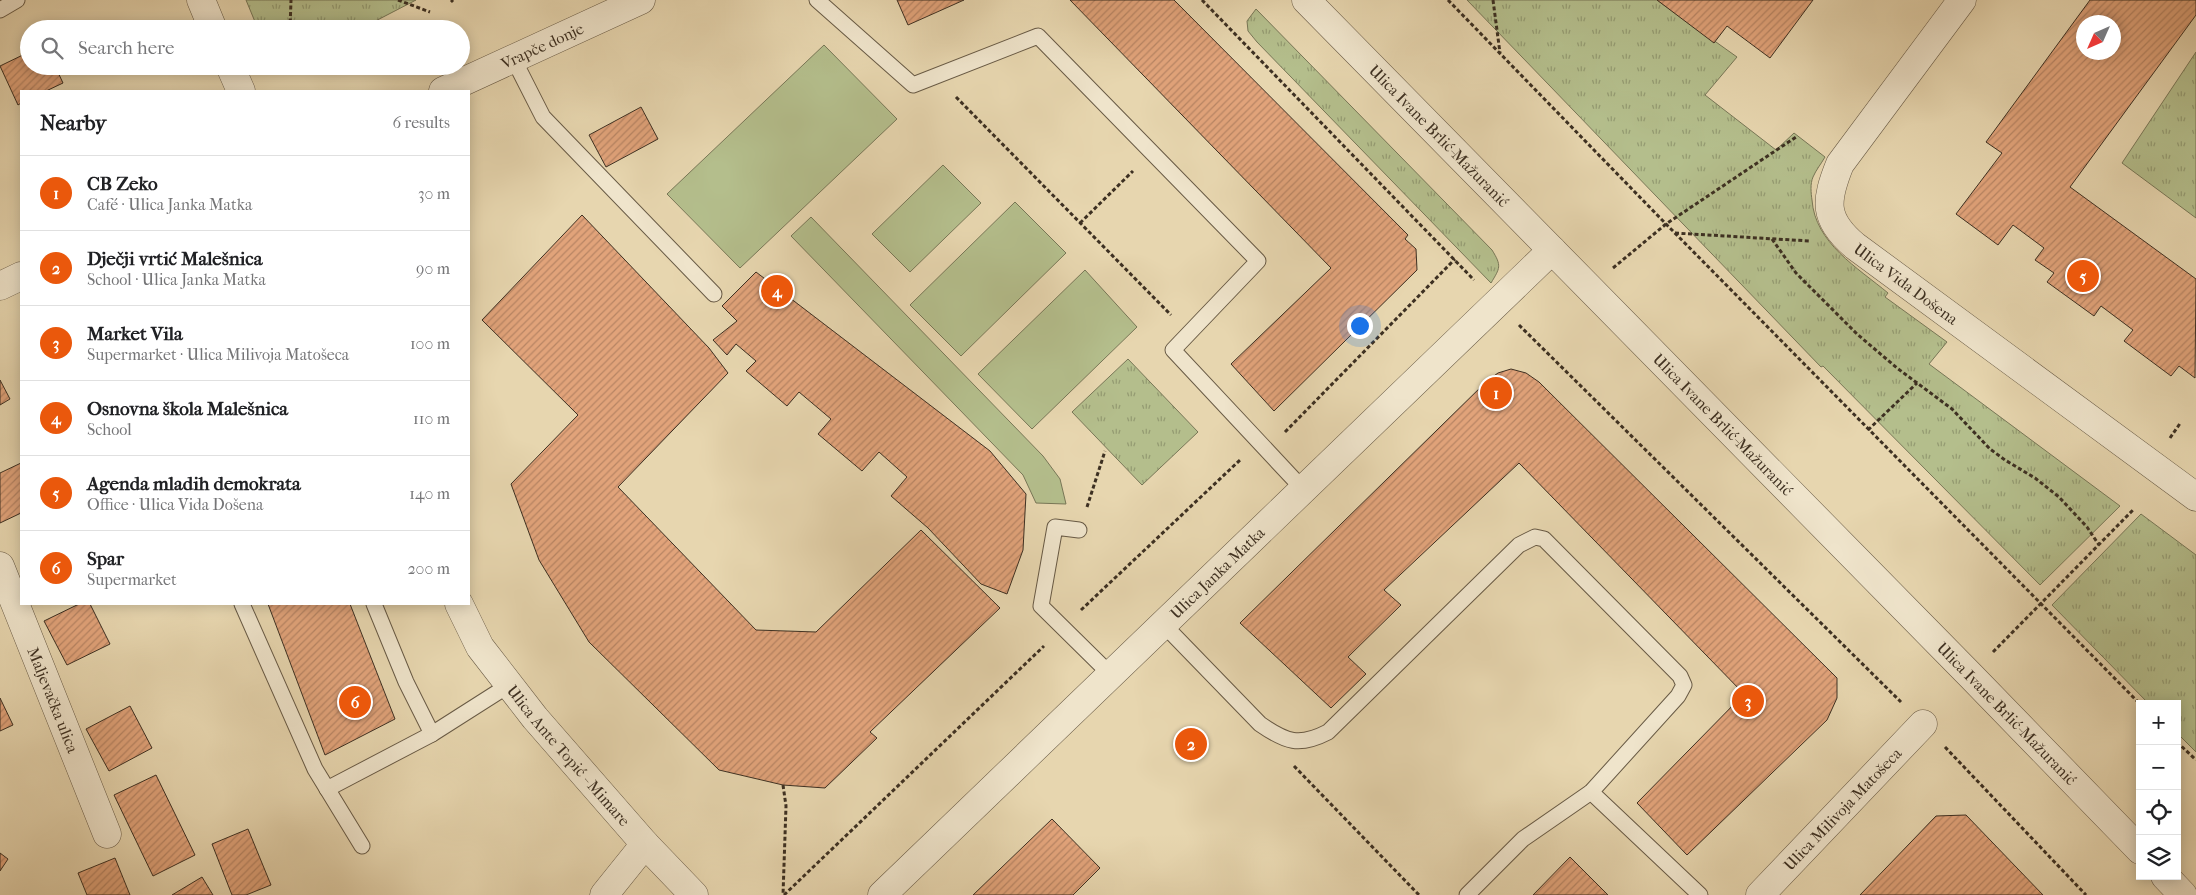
<!DOCTYPE html>
<html lang="en">
<head>
<meta charset="utf-8">
<style>
  :root { --surface:#fff; --page:#f2f2f2; --text:#202124; --muted:#757577; --line:#e0e0e0; --accent:#ea580c }
  body { margin:0; font-family:"IM FELL French Canon",serif; background:var(--page); color:var(--text) }
  .controls { position:absolute; right:15px; bottom:15px; display:grid; overflow:hidden; border-radius:0px; box-shadow:0 2px 12px #0003 }
  .controls button { width:45px; height:45px; display:grid; place-items:center; padding:0; border:0; border-bottom:1px solid var(--line); background:var(--surface); color:var(--text); font:25px sans-serif }
  .compass { position:absolute; left:2076px; top:15px; width:45px; height:45px; border-radius:50%; background:var(--surface); box-shadow:0 2px 12px #0003; rotate:225deg }
  .you { position:absolute; left:1359px; top:325px; width:18px; height:18px; margin:-12px; border:4px solid #fff; border-radius:50%; background:#1a73e8; box-shadow:0 0 0 8px #1a73e833 }
  .badge { display:grid; place-items:center; width:32px; height:32px; border-radius:50%; background:var(--accent); color:#fff; font-size:16px; font-weight:700 }
  .pin { position:absolute; translate:-50% -50%; border:2px solid #fff; box-shadow:0 1px 5px #0006 }
  .list { margin:0; padding:0; list-style:none }
  h2 { display:flex; justify-content:space-between; align-items:center; height:65px; margin:0; padding:0 20px; font-size:21px }
  h2 small { font-size:16px; font-weight:400; color:var(--muted) }
  .list li { display:grid; grid-template-columns:32px 1fr auto; gap:15px; align-items:center; box-sizing:border-box; height:75px; padding:0 20px; border-top:1px solid var(--line) }
  .list b { display:block; font-size:19px; white-space:nowrap }
  .list p { margin:0; font-size:16px; white-space:nowrap; color:var(--muted) }
  .list em { font-size:16px; font-style:normal; color:var(--muted) }
  .icon { flex:none; width:28px; height:28px; fill:none; stroke:currentColor; stroke-width:2; stroke-linecap:round; stroke-linejoin:round }
  .map { position:relative; flex:none; width:2196px; height:895px; overflow:hidden }
  .search { position:absolute; background:var(--surface); box-shadow:0 2px 12px #0003; left:20px; top:20px; width:450px; height:55px; display:flex; align-items:center; gap:12px; box-sizing:border-box; padding:0 18px; border-radius:28px; color:var(--muted); font-size:19px }
  .panel { position:absolute; background:var(--surface); box-shadow:0 2px 12px #0003; left:20px; top:90px; width:450px; height:515px; border-radius:0px }
  .map>svg:first-child { display:block }
</style>
</head>
<body>
<div class="map">
<svg width="2196" height="895" viewBox="0 0 2196 895">
  <defs>
    <pattern id="grass-tufts" width="24" height="20" patternUnits="userSpaceOnUse" patternTransform="scale(1.25)"><rect width="24" height="20" fill="#b4be8c"/><path d="M3 7l-1-3M5 7V3M7 7l1-3M15 17l-1-3M17 17v-4M19 17l1-3" fill="none" stroke="#949b72"/></pattern>
    <pattern id="building-hatch" width="6" height="6" patternUnits="userSpaceOnUse" patternTransform="scale(1.25)"><rect width="6" height="6" fill="#e1a37a"/><path d="M-1 1l2-2M0 6l6-6M5 7l2-2" fill="none" stroke="#b88564"/></pattern>
  </defs>
  <rect width="100%" height="100%" fill="#e7d6af"/>
  <filter id="stains"><feTurbulence type="fractalNoise" baseFrequency=".004" numOctaves="4"/><feColorMatrix values="0 0 0 0 .2 0 0 0 0 .09 0 0 0 0 .02 0 0 0 .5 -.17"/></filter>
  <radialGradient id="worn" r=".72"><stop offset=".6" stop-color="#630" stop-opacity="0"/><stop offset="1" stop-color="#630" stop-opacity=".3"/></radialGradient>
  <!-- grass -->
  <g fill="url(#grass-tufts)" stroke="#787757">
    <polygon points="246,0 416,0 360,29 258,29"/>
    <path d="M 1467,0 L 1657,0 L 1737,57 L 1705,95 L 1776,150 L 1794,133 L 1825,157 C 1821,164 1816,170 1813,177 C 1810,184 1811,193 1812,200 C 1815,243 1858,268 1888,293 L 1885,297 L 1947,342 L 1929,364 L 2120,506 L 2040,585 L 1823,366 L 1821,367 Z"/>
    <path d="M 1256,9 L 1492,250 C 1502,266 1500,268 1491,283 L 1257,42 L 1248,31 L 1247,21 Z"/>
    <polygon points="2196,52 2196,218 2122,163"/>
    <polygon points="1128,359 1198,432 1142,485 1072,412"/>
    <polygon points="2141,514 2196,555 2196,752 2177,733 2177,704 2149,704 2052,605"/>
  </g>
  <!-- pitch -->
  <g fill="#b4be8c" stroke="#787757">
    <polygon points="824,45 897,119 740,268 667,194"/>
    <polygon points="943,165 981,203 910,272 872,234"/>
    <polygon points="1015,202 1066,253 961,356 910,305"/>
    <polygon points="811,217 1043,456 1060,479 1066,504 1036,503 1023,475 791,236"/>
    <polygon points="1085,270 1137,327 1032,429 978,374"/>
  </g>
  <!-- building -->
  <g fill="url(#building-hatch)" stroke="#3d3022" fill-rule="evenodd">
    <polygon points="897,0 964,0 908,25"/>
    <polygon points="1070,0 1174,0 1408,235 1405,239 1416,249 1417,270 1274,411 1231,364 1331,268"/>
    <polygon points="1657,0 1813,0 1770,58 1727,26 1714,43"/>
    <path d="M 2090,0 L 2196,0 L 2196,15 L 2070,187 L 2196,279 L 2195,378 L 2179,366 L 2171,376 L 2124,341 L 2133,330 L 2101,306 L 2094,316 L 2047,282 L 2054,273 L 2035,260 L 2044,248 L 2013,225 L 1998,245 L 1956,214 L 2002,153 L 1986,142 ZM 2084,22 L 2114,22 L 2114,52 L 2084,52 Z"/>
    <polygon points="29,52 29,66 55,66 63,83 46,91 21,91 21,103 18,105 0,66"/>
    <polygon points="641,107 658,139 606,167 589,135"/>
    <polygon points="582,215 709,348 728,373 618,487 756,630 816,632 921,530 1000,608 870,732 877,738 825,788 783,785 719,770 589,642 539,560 511,484 578,415 482,320"/>
    <polygon points="756,272 990,451 1026,494 1023,550 1007,594 981,584 928,528 891,496 907,477 879,452 862,471 818,434 831,419 799,392 787,406 746,371 756,361 736,344 727,355 713,340 737,321 722,306"/>
    <polygon points="1511,369 1526,373 1539,382 1837,678 1837,698 1827,720 1687,855 1637,803 1744,694 1519,463 1384,590 1401,605 1348,657 1366,674 1331,708 1240,623 1487,381 1498,373"/>
    <polygon points="0,380 10,399 0,405"/>
    <polygon points="21,463 21,513 0,523 0,473"/>
    <polygon points="79,604 90,604 110,644 67,665 44,621"/>
    <polygon points="268,604 350,604 395,719 325,755"/>
    <polygon points="0,698 13,725 0,731"/>
    <polygon points="130,706 152,748 109,771 86,729"/>
    <polygon points="156,775 195,855 153,876 114,795"/>
    <polygon points="1966,815 2043,895 1860,895 1936,816"/>
    <polygon points="1052,819 1100,868 1073,895 973,895"/>
    <polygon points="248,829 271,885 246,895 232,895 212,844"/>
    <polygon points="0,853 8,859 0,871"/>
    <polygon points="1570,857 1608,895 1533,895"/>
    <polygon points="115,858 130,895 87,895 78,873"/>
    <polygon points="202,877 213,895 172,895"/>
  </g>
  <g fill="none" stroke-linecap="round" stroke-linejoin="round">
    <!-- service casing -->
    <g stroke="#685a45" stroke-width="17">
      <g id="service">
        <polyline points="817,0 913,85 1038,36 1258,261 1173,350 1303,489"/>
        <polyline points="0,10 17,0"/>
        <polyline points="514,60 543,117 714,294"/>
        <polyline points="1079,530 1055,527 1041,606 1111,675"/>
        <polyline points="242,604 315,769 362,846"/>
        <path d="M 1163,624 L 1260,724 C 1286,742 1299,747 1328,732 L 1519,545 L 1535,537 L 1544,539 L 1680,676 L 1684,685 L 1678,696 L 1591,792 L 1523,839 L 1467,895"/>
        <polyline points="432,734 509,685"/>
        <polyline points="327,789 432,734 406,682 374,604"/>
        <polyline points="1591,792 1700,895"/>
      </g>
    </g>
    <!-- minor casing -->
    <g stroke="#685a45" stroke-width="29">
      <g id="minor">
        <polyline points="201,0 213,29"/>
        <path id="s1" d="M 1962,0 L 1840,164 C 1825,201 1823,219 1855,246 L 2196,497"/>
        <polyline points="230,66 241,91"/>
        <path id="s2" d="M 0,566 L 107,834"/>
        <path id="s3" d="M 459,604 L 480,647 L 535,718 L 645,844 L 694,895"/>
        <polyline points="604,895 645,844"/>
        <path id="s4" d="M 882,895 L 1552,250"/>
        <path id="s5" d="M 1760,895 L 1923,724"/>
      </g>
    </g>
    <!-- tertiary casing -->
    <g stroke="#685a45" stroke-width="29">
      <g id="tertiary">
        <path id="s6" d="M 1306,0 L 1971,676 L 2140,850"/>
        <path id="s7" d="M 443,91 L 641,0"/>
        <polyline points="0,286 21,276"/>
        <polyline points="2165,876 2183,895"/>
      </g>
    </g>
    <!-- path -->
    <g stroke="#3d3022" stroke-width="3" stroke-dasharray="4 2.5" stroke-linecap="butt">
      <polyline points="398,0 430,12"/>
      <polyline points="451,0 453,2"/>
      <polyline points="1202,0 1474,280"/>
      <polyline points="1448,0 1666,224 2140,704"/>
      <polyline points="1493,0 1500,53"/>
      <polyline points="290,29 291,0"/>
      <polyline points="956,97 1171,315"/>
      <polyline points="1080,223 1133,171"/>
      <polyline points="1675,233 1809,241"/>
      <polyline points="1772,239 1796,273 1857,334 1897,368 1952,409 1990,449 2005,460 2035,478 2059,497 2087,527 2099,545"/>
      <polyline points="1613,268 1666,224 1796,137"/>
      <polyline points="1519,325 1901,702"/>
      <polyline points="1868,430 1917,383"/>
      <polyline points="1285,432 1455,259"/>
      <polyline points="2170,438 2181,422"/>
      <polyline points="1087,507 1105,451"/>
      <polyline points="1081,610 1240,460"/>
      <polyline points="1993,652 2133,510"/>
      <polyline points="2177,742 2196,760"/>
      <polyline points="1945,747 2086,895"/>
      <polyline points="1294,766 1419,895"/>
      <polyline points="783,785 786,806 783,895"/>
      <polyline points="784,895 1044,646"/>
    </g>
    <!-- service -->
    <use href="#service" stroke="#efe4cb" stroke-width="15"/>
    <!-- minor -->
    <use href="#minor" stroke="#efe4cb" stroke-width="28"/>
    <!-- tertiary -->
    <use href="#tertiary" stroke="#efe4cb" stroke-width="28"/>
  </g>
  <g text-anchor="middle" dominant-baseline="central" stroke-width="4" stroke-linejoin="round" paint-order="stroke">
    <!-- street labels -->
    <g font-size="16" fill="#3d3022" stroke="#efe4cb">
      <text stroke="none"><textPath href="#s7" startOffset="109">Vrapče donje</textPath></text>
      <text stroke="none"><textPath href="#s6" startOffset="190">Ulica Ivane Brlić-Mažuranić</textPath></text>
      <text stroke="none"><textPath href="#s1" startOffset="360">Ulica Vida Došena</textPath></text>
      <text stroke="none"><textPath href="#s6" startOffset="595">Ulica Ivane Brlić-Mažuranić</textPath></text>
      <text stroke="none"><textPath href="#s4" startOffset="465">Ulica Janka Matka</textPath></text>
      <text stroke="none"><textPath href="#s2" startOffset="144">Maljevačka ulica</textPath></text>
      <text stroke="none"><textPath href="#s6" startOffset="1000">Ulica Ivane Brlić-Mažuranić</textPath></text>
      <text stroke="none"><textPath href="#s3" startOffset="188">Ulica Ante Topić - Mimare</textPath></text>
      <text stroke="none"><textPath href="#s5" startOffset="119">Ulica Milivoja Matošeca</textPath></text>
    </g>
  </g>
  <rect width="100%" height="100%" filter="url(#stains)"/>
  <rect width="100%" height="100%" fill="url(#worn)"/>
</svg>
<div class="controls">
<button>+</button>
<button>−</button>
<button><svg class="icon" aria-label="locate" viewBox="0 0 24 24"><circle cx="12" cy="12" r="6"/><path d="M12 2v4M12 18v4M2 12h4M18 12h4"/></svg></button>
<button><svg class="icon" aria-label="layers" viewBox="0 0 24 24"><path d="M12 4l9 5-9 5-9-5zM3 14l9 5 9-5"/></svg></button>
</div>
<svg class="compass" viewBox="-18 -18 36 36"><path d="M0-13l5 13h-10z" fill="#e53935"/><path d="M0 13l5-13h-10z" fill="#757577"/></svg>
<div class="you"></div>
<div class="pin badge" style="left:1496px;top:393px">1</div>
<div class="pin badge" style="left:1191px;top:744px">2</div>
<div class="pin badge" style="left:1748px;top:701px">3</div>
<div class="pin badge" style="left:777px;top:291px">4</div>
<div class="pin badge" style="left:2083px;top:276px">5</div>
<div class="pin badge" style="left:355px;top:702px">6</div>
<div class="search"><svg class="icon" aria-label="search" viewBox="0 0 24 24"><circle cx="10" cy="10" r="6"/><path d="M15 15l6 6"/></svg>Search here</div>
<section class="panel">
<h2>Nearby<small>6 results</small></h2>
<ul class="list">
<li><span class="badge">1</span><div><b>CB Zeko</b><p>Café · Ulica Janka Matka</p></div><em>30 m</em></li>
<li><span class="badge">2</span><div><b>Dječji vrtić Malešnica</b><p>School · Ulica Janka Matka</p></div><em>90 m</em></li>
<li><span class="badge">3</span><div><b>Market Vila</b><p>Supermarket · Ulica Milivoja Matošeca</p></div><em>100 m</em></li>
<li><span class="badge">4</span><div><b>Osnovna škola Malešnica</b><p>School</p></div><em>110 m</em></li>
<li><span class="badge">5</span><div><b>Agenda mladih demokrata</b><p>Office · Ulica Vida Došena</p></div><em>140 m</em></li>
<li><span class="badge">6</span><div><b>Spar</b><p>Supermarket</p></div><em>200 m</em></li>
</ul>
</section>
</div>
</body>
</html>
